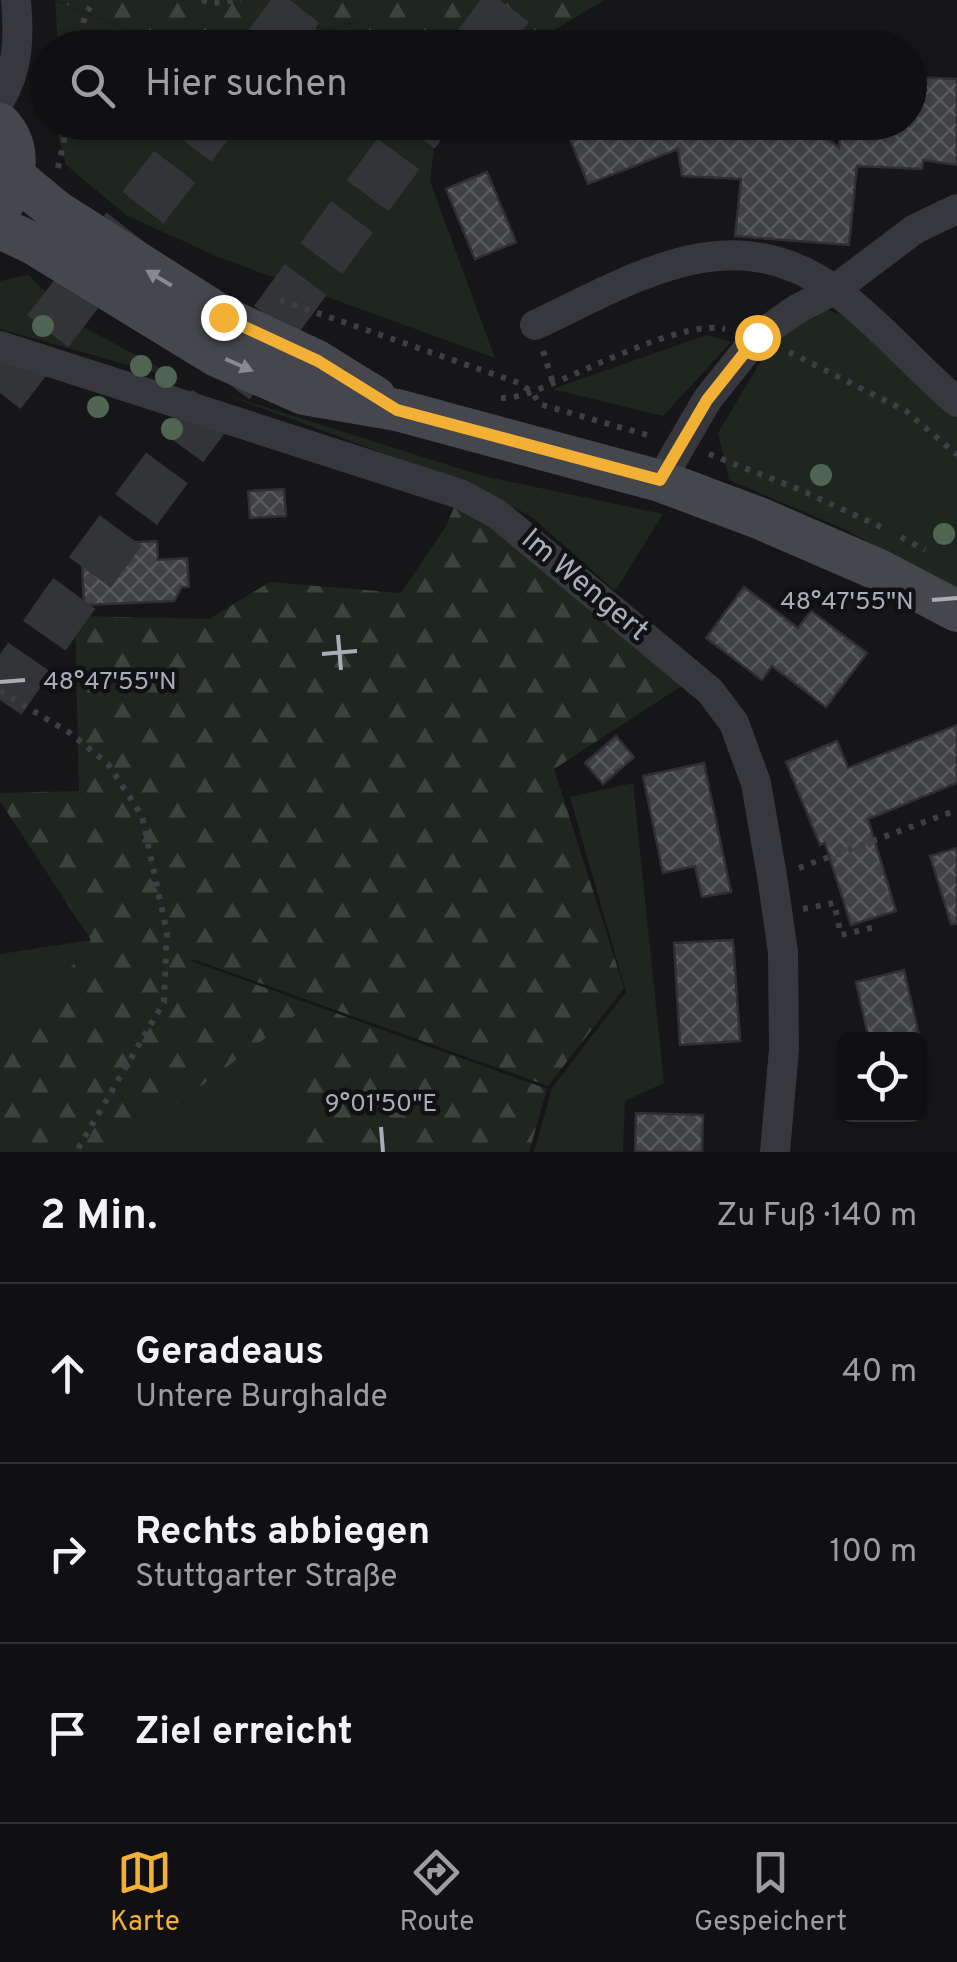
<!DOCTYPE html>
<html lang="de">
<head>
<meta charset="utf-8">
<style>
  :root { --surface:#101012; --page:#1e1e20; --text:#f1f3f6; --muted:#9c9d9f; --line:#303032; --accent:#f2b134 }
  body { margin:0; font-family:Overpass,sans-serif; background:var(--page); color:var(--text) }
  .controls { position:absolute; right:30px; bottom:30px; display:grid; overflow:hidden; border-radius:15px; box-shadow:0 2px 8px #0004 }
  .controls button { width:90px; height:90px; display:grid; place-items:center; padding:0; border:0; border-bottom:2px solid var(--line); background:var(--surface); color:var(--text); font:50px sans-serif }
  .stop { position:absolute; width:30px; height:30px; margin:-22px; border:8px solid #f2b134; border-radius:50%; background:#fff }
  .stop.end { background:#f2b134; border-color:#fff; box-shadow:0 2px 10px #0008 }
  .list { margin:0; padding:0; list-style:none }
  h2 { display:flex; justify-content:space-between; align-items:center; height:130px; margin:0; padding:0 40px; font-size:42px }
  h2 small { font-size:32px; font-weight:400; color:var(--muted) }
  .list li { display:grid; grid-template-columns:65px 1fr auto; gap:30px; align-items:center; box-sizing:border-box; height:180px; padding:0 40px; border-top:2px solid var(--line) }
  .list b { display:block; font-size:38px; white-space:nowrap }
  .list p { margin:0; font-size:32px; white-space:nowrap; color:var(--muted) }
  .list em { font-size:32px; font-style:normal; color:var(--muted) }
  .icon { flex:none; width:55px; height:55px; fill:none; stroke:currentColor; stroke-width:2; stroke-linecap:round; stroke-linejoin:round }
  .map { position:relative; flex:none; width:957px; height:1152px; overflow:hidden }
  .search { position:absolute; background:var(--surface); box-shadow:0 2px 8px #0004; left:30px; right:30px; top:30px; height:110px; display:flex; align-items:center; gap:25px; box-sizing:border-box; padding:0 35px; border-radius:55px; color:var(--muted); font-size:38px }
  .sheet { height:670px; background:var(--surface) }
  nav { display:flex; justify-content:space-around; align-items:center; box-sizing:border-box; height:140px; border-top:2px solid var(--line); background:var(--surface); font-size:28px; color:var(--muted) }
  nav a { display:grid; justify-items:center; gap:5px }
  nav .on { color:var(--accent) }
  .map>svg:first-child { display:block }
</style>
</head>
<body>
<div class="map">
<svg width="957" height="1152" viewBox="0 0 957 1152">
  <defs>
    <pattern id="forest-firs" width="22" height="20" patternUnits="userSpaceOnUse" patternTransform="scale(2.5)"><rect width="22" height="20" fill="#1e261f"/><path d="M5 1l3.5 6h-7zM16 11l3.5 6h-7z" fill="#3c433d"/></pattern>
    <pattern id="building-cross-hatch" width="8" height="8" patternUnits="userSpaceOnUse" patternTransform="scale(2.5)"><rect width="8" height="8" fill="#404145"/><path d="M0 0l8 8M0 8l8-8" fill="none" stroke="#595a5e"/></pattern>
  </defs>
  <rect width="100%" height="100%" fill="#161618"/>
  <!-- green -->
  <g fill="#1e261f">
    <polygon points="55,1 172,47 58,47"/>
    <polygon points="364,20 376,47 255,48"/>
    <polygon points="59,122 437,123 430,181 495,358 218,257 126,215 66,165 57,132"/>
    <polygon points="28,275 82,326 182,380 0,329 0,281"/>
    <polygon points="827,310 854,318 957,411 957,591 844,529 729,480 718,433 759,364 792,322"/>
    <polygon points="707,335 731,342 663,416 552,389"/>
    <polygon points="221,393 483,476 663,514 615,591 532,517 475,487"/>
    <polygon points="633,783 664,1083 625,1101 623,1152 534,1152 552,1088 626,992 570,797"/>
    <polygon points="91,940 0,1064 0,954"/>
    <polygon points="309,1005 304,1152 113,1152"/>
  </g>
  <!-- forest -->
  <g fill="url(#forest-firs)">
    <polygon points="54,0 604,0 539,39 501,47 376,47 363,20 255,47 172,47"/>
    <polygon points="460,494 689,681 554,769 624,988 548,1086 193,959 191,961 547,1089 529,1152 304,1152 308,1006 113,1152 0,1152 0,1064 91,940 0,801 0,793 79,791 75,616 209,619 270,582 401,593 445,528"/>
  </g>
  <!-- building -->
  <g fill="url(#building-cross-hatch)" stroke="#303034" stroke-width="2.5">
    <polygon points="910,77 957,79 957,165 923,160 922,169 857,166 849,245 735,236 741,179 682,176 678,149 588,184 563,122 808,122 839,148 841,122 910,122"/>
    <polygon points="487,172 516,242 475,259 446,189"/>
    <polygon points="284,489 286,516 250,518 248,491"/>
    <polygon points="157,541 158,560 187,558 189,587 182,587 174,601 84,605 81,545"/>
    <polygon points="744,587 798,628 811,611 867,653 826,707 772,666 762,680 706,638"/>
    <polygon points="957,725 957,783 868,819 896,911 851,925 825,843 820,845 786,762 837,741 848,768"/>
    <polygon points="616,736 634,757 603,784 585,763"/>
    <polygon points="704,763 731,892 702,897 695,866 663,873 643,776"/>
    <polygon points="957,848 957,924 951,924 930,856"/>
    <polygon points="733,940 740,1041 680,1045 674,943"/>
    <polygon points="904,970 919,1035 902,1040 869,1040 856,982"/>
    <polygon points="636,1113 703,1115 702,1152 635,1152"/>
  </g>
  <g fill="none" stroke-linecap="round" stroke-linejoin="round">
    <!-- highway-tunnel -->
    <g stroke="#333438" stroke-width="52" stroke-dasharray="52 26" stroke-linecap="butt">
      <polyline points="267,48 304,0"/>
      <polyline points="477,48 513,0"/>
      <polyline points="0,393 209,122"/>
      <polyline points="0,700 65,606 422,122"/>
    </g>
    <!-- path -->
    <g stroke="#3d3f44" stroke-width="6" stroke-dasharray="5 8" stroke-linecap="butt">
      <polyline points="202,0 211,3 241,0"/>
      <polyline points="76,48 86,13 95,0"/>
      <polyline points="58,168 68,122"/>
      <polyline points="280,300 519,383 533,393 539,404 654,437"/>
      <polyline points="543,351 553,383"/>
      <polyline points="789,352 906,411 957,455"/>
      <path d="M 501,398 C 523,398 541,388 561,380 C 599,364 687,320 725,329"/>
      <polyline points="709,454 798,489 881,527"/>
      <polyline points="901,537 925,550"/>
      <polyline points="0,691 70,733 108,764 142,816 167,933 164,1002 76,1152"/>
      <polyline points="799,868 957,810"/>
      <polyline points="803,909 834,903 841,935 875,927"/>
    </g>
    <!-- street -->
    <g stroke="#37383d" stroke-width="30">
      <path d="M 0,100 C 19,68 19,36 16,0"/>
      <path d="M 535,325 C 634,279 729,215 833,289 C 876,320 916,367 957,402"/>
      <polyline points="0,346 460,494 497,514 710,691 734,723 756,783 772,876 783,952 784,1049 775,1152"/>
      <polyline points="660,481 707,400 757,337 797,309 834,290 915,229 957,209"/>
    </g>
    <!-- secondary -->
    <g stroke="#45474d" stroke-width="42">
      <path d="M 0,124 C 22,148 16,175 4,202"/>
      <polyline points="15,177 56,211 223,317 317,361 375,397"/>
      <polyline points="0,228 34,244 217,356 304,394 397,410 660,481 759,518 879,570 957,611"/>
    </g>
  </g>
  <!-- trees -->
  <g fill="#506452">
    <circle cx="43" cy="326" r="11"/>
    <circle cx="141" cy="366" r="11"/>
    <circle cx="166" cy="377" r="11"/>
    <circle cx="98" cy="407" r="11"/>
    <circle cx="172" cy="429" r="11"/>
    <circle cx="821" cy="475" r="11"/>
    <circle cx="944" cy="534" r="11"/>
  </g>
  <!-- one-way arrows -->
  <defs><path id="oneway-solid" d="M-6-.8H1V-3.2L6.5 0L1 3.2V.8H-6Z" transform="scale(2.5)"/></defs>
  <g fill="#858993">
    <use href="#oneway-solid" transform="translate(159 278) rotate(-149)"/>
    <use href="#oneway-solid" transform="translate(239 365) rotate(24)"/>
  </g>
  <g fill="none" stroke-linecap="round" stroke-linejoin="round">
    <!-- route -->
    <polyline stroke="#f2b134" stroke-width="12" points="223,317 318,361 397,410 660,480 707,400 757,337"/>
  </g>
  <!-- ticks -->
  <path fill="none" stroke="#a8adb8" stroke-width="4" d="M 932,600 L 957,598M 338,635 L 341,670M 322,654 L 357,651M 0,682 L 25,680M 381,1127 L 383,1152"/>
  <g text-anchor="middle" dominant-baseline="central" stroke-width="9" stroke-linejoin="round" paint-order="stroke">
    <!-- street labels -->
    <g font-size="30" fill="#a8adb8" stroke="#111113">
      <text transform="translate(584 586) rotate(40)">Im Wengert</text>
    </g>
  </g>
  <g font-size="25" text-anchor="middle" fill="#a8adb8" stroke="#111113" stroke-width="9" stroke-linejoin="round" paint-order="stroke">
    <text x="847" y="609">48°47'55"N</text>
    <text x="110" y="689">48°47'55"N</text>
    <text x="381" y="1111">9°01'50"E</text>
  </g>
</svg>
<div class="controls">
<button><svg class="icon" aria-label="locate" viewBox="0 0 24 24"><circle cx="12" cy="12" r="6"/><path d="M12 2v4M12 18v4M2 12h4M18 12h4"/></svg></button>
</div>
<div class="stop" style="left:757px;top:337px"></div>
<div class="stop end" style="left:223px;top:317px"></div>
<div class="search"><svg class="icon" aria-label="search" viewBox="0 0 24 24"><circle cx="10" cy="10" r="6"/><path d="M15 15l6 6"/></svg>Hier suchen</div>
</div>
<section class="sheet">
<h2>2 Min.<small>Zu Fuß · 140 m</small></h2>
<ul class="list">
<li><svg class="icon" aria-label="ahead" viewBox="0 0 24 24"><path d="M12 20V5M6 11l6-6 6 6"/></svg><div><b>Geradeaus</b><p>Untere Burghalde</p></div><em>40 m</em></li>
<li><svg class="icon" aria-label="right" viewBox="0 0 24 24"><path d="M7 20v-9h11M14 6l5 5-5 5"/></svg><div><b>Rechts abbiegen</b><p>Stuttgarter Straße</p></div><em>100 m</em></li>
<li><svg class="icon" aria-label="arrive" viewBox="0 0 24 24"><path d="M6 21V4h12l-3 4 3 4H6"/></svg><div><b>Ziel erreicht</b></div></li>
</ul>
</section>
<nav>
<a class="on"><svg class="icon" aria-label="map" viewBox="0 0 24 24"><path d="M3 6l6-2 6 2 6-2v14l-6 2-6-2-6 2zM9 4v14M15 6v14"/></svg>Karte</a>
<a><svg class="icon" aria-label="directions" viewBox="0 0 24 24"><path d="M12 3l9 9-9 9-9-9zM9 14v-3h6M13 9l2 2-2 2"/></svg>Route</a>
<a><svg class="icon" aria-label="saved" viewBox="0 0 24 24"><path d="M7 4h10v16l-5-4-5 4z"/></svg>Gespeichert</a>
</nav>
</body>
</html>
